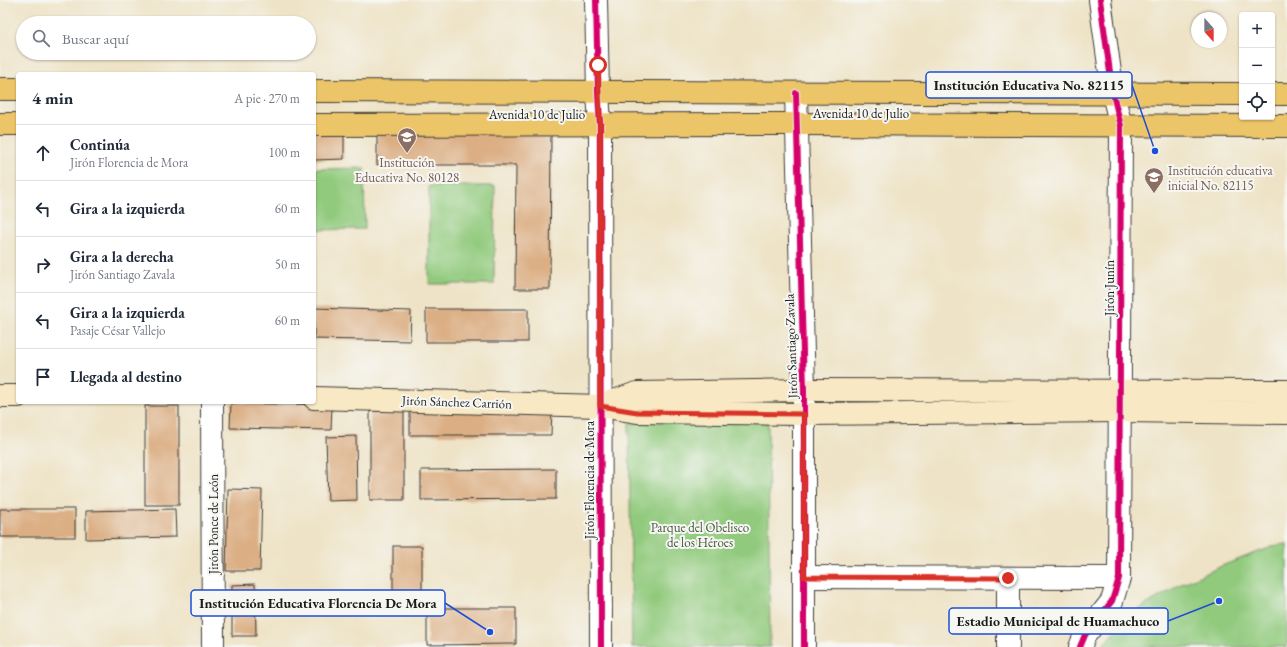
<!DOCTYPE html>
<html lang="es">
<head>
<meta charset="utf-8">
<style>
  :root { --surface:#fff; --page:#f6f6f7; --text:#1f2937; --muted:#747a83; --line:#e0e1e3 }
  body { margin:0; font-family:"EB Garamond",serif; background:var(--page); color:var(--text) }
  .controls { position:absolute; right:12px; top:12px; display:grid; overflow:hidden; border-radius:4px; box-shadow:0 1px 3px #0004 }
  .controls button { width:36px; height:36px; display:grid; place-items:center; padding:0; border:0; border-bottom:1px solid var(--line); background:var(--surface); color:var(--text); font:20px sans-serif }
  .compass { position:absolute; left:1191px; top:12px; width:36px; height:36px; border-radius:50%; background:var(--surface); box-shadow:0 1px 3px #0004; rotate:159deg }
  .stop { position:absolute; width:12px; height:12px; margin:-9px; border:3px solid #d93025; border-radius:50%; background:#fff }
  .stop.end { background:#d93025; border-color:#fff; box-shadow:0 1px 4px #0008 }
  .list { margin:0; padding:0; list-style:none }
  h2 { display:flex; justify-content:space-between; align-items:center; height:52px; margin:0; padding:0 16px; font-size:17px }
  h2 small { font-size:13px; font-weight:400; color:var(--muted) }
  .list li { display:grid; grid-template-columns:26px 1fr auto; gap:12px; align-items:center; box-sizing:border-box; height:56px; padding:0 16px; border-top:1px solid var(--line) }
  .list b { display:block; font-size:15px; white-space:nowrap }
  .list p { margin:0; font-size:13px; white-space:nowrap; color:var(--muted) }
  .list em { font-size:13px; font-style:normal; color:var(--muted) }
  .icon { flex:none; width:22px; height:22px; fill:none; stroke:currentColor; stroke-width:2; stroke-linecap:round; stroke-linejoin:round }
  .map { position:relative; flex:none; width:1287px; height:647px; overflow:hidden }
  .search { position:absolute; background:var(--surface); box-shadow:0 1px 3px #0004; left:16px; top:16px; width:300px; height:44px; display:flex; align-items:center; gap:10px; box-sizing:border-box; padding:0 14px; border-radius:22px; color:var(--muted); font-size:15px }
  .panel { position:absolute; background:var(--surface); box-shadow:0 1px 3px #0004; left:16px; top:72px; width:300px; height:332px; border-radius:4px }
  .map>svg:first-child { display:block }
</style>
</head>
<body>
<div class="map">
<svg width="1287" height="647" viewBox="0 0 1287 647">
  <rect width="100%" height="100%" fill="#f6f6f2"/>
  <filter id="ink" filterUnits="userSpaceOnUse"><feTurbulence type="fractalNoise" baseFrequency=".025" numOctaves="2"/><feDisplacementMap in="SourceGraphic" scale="8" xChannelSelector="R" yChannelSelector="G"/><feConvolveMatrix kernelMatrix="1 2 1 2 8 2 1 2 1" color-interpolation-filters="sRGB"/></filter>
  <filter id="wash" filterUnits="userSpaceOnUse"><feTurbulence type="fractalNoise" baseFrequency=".012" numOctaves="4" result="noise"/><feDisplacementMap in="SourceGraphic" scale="16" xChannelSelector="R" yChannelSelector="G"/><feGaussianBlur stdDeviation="0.9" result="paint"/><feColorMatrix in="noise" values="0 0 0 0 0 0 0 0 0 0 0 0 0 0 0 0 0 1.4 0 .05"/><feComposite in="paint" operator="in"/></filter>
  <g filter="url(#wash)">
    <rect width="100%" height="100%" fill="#eee3c6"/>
    <!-- green -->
    <g fill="#91ca7d" stroke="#56734c">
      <polygon points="364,168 365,229 314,230 314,169"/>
      <polygon points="429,186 495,186 494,284 429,284"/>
      <polygon points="768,420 770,647 632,647 629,423"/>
      <polygon points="1287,544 1287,647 1102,647 1124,618 1179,585 1224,565 1277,545"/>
    </g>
    <g id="blocks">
      <!-- building -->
      <g fill="#dbae83">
        <polygon points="377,129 551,129 550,289 515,289 516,165 377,165"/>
        <polygon points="314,133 344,133 344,159 314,160"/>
        <polygon points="314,308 411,311 410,341 314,339"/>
        <rect x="426" y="309" width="102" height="33"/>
        <polygon points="231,403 332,405 331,430 230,428"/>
        <rect x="145" y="406" width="34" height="99"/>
        <polygon points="410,408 552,408 551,435 410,435"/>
        <rect x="370" y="411" width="34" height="89"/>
        <polygon points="356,436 357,500 328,501 326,437"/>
        <polygon points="556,469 556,499 421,500 421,470"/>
        <polygon points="228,489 262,490 260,571 226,571"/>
        <rect x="0" y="509" width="75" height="28"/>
        <polygon points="175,509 176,537 86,539 86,511"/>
        <rect x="393" y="546" width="29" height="64"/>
        <polygon points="255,584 256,636 232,636 232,585"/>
        <polygon points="427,608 516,608 516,644 427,645"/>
      </g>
    </g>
  </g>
  <g filter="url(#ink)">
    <use href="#blocks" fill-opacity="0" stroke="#3c3a36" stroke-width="1"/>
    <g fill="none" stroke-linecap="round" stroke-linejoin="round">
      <!-- street casing -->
      <g stroke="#3c3a36" stroke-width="24">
        <g id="street">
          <polyline points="596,0 598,92 600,125 601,647"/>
          <polyline points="796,93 804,390 804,647"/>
          <polyline points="212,402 213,647"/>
          <polyline points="804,577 1119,578"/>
          <polyline points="1008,578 1008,647"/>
          <polyline points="1080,647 1085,635 1112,601 1119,578 1121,126 1113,94 1100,0"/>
        </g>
      </g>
      <!-- secondary casing -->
      <g stroke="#3c3a36" stroke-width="24">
        <g id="secondary">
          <polyline points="0,396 18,396"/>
          <polyline points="314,398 600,406 637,412 804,414 1120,411 1287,413"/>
          <polyline points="602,405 637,393 804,390 1287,391"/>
        </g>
      </g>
      <!-- highway casing -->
      <g stroke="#3c3a36" stroke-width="24">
        <g id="highway">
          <polyline points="0,89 18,89"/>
          <polyline points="314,91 1242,94"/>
          <polyline points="1272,94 1287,94"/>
          <polyline points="0,124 18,124"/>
          <polyline points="314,125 796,124 1287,126"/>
        </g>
      </g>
      <!-- street -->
      <use href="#street" stroke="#fff" stroke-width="22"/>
      <!-- secondary -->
      <use href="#secondary" stroke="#f8e8c3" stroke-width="22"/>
      <!-- highway -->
      <use href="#highway" stroke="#edc569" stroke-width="22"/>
      <!-- cycleway casing -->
      <g stroke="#f6f6f2" stroke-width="8">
        <g id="cycleway">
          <polyline points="596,0 598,92 600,125 601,647"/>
          <polyline points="796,93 804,390 804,647"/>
          <polyline points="1080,647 1085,635 1112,601 1119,578 1121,126 1113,94 1100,0"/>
        </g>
      </g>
      <!-- cycleway -->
      <use href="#cycleway" stroke="#d6006c" stroke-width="6"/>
    </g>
  </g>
  <g fill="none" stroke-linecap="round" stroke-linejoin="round" filter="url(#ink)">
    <!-- route -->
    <polyline stroke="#d93025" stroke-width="5" points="598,65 600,125 600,406 637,412 804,414 804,577 1008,578"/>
  </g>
  <!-- icons -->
  <defs>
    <g id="school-pin" transform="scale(1)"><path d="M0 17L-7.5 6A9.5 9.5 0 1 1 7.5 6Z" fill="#8d6e63" stroke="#f6f6f2"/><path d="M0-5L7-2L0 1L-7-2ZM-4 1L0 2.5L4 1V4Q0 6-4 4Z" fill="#fff"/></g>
  </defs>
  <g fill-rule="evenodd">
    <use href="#school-pin" x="407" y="137"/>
    <use href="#school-pin" x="1154" y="177"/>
  </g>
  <g text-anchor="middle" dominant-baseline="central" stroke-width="4" stroke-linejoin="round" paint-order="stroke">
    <!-- street labels -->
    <g font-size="13" fill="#1c1c1c" stroke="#f6f6f2">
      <text x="861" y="113">Avenida 10 de Julio</text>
      <text x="537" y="114">Avenida 10 de Julio</text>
      <text transform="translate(1109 288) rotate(-90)">Jirón Junín</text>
      <text transform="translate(791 346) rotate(-92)">Jirón Santiago Zavala</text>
      <text transform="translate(457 402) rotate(2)">Jirón Sánchez Carrión</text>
      <text transform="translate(589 480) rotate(-90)">Jirón Florencia de Mora</text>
      <text transform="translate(213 524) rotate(-90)">Jirón Ponce de León</text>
    </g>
    <!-- education labels -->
    <g font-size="13" fill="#785e54" stroke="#f6f6f2">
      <text x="407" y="162">Institución<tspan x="407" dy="15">Educativa No. 80128</tspan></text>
      <text x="1168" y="170" text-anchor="start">Institución educativa<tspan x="1168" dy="15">inicial No. 82115</tspan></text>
    </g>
    <!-- park labels -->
    <g font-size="13" fill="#45593e" stroke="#f6f6f2">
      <text x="700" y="527">Parque del Obelisco<tspan x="700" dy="15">de los Héroes</tspan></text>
    </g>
  </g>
  <!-- callouts -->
  <path fill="none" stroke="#1d4ed8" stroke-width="1.5" d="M1155 151L1132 85M490 632L445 603M1219 601L1168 621"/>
  <g fill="#1d4ed8" stroke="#f6f6f2" stroke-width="1.5">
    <circle cx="1155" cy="151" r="4"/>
    <circle cx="490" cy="632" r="4"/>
    <circle cx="1219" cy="601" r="4"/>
  </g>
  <g fill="#f6f6f2" stroke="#1d4ed8" stroke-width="1.5">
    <rect x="926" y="72" width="206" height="26" rx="4"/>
    <rect x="191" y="590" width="254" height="26" rx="4"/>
    <rect x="949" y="608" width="219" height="26" rx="4"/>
  </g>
  <g font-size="14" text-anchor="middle" font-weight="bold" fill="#1c1c1c">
    <text x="1029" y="90">Institución Educativa No. 82115</text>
    <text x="318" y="608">Institución Educativa Florencia De Mora</text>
    <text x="1058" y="626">Estadio Municipal de Huamachuco</text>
  </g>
</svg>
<div class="controls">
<button>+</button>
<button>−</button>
<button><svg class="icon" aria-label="locate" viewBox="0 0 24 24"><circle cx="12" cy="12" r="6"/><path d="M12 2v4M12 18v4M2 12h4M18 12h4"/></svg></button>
</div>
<svg class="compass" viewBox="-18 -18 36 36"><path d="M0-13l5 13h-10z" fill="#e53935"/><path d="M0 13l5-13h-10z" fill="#747a83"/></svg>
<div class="stop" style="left:598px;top:65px"></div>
<div class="stop end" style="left:1008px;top:578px"></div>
<div class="search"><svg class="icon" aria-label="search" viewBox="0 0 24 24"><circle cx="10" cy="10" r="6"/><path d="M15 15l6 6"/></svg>Buscar aquí</div>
<section class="panel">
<h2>4 min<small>A pie · 270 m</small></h2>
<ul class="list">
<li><svg class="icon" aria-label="ahead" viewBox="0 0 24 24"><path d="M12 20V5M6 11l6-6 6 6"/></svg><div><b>Continúa</b><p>Jirón Florencia de Mora</p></div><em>100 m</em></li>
<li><svg class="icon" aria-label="left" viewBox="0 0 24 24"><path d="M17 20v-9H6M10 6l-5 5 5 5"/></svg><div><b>Gira a la izquierda</b></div><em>60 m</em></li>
<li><svg class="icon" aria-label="right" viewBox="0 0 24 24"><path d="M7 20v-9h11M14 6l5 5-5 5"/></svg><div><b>Gira a la derecha</b><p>Jirón Santiago Zavala</p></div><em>50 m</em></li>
<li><svg class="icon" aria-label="left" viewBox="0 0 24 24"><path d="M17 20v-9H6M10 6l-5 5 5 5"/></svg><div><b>Gira a la izquierda</b><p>Pasaje César Vallejo</p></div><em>60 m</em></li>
<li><svg class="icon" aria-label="arrive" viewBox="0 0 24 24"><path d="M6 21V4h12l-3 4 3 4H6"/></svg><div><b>Llegada al destino</b></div></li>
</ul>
</section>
</div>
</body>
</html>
